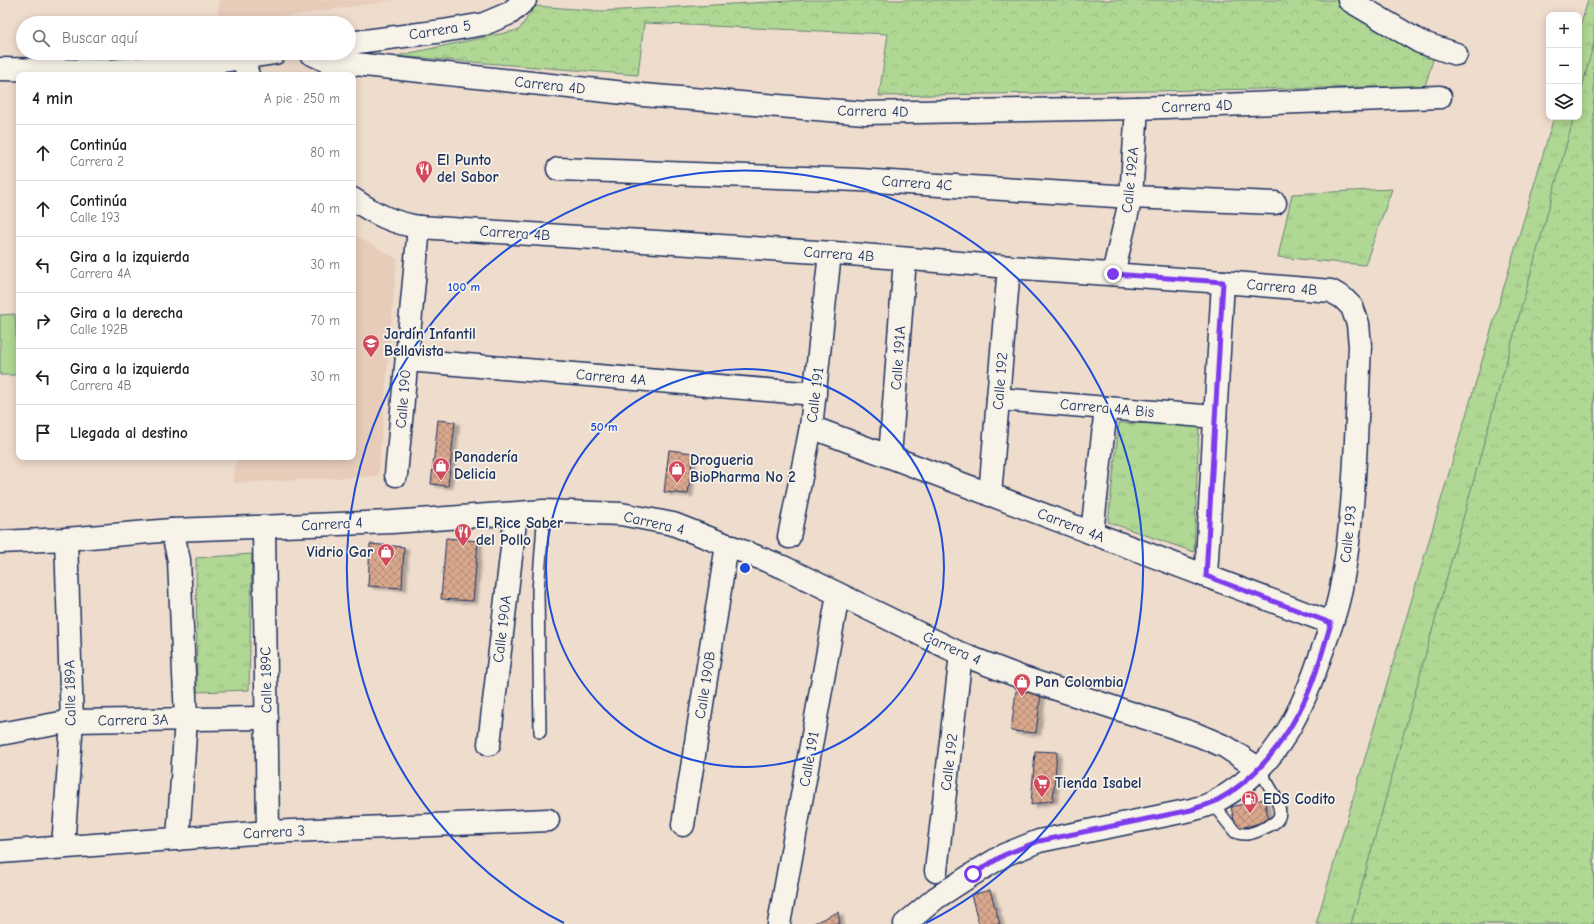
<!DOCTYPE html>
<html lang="es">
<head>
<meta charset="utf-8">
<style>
  :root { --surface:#fff; --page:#f2f2f2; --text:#202124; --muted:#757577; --line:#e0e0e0 }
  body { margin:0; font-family:"Comic Neue",sans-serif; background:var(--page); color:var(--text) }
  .controls { position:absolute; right:12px; top:12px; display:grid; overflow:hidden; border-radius:8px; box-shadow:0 2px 10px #0003 }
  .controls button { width:36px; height:36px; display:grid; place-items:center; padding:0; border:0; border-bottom:1px solid var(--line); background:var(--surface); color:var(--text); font:20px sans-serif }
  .stop { position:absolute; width:12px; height:12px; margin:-9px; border:3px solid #7c3aed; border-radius:50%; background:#fff }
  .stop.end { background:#7c3aed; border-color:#fff; box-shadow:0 1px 4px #0008 }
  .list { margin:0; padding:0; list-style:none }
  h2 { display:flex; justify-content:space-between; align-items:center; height:52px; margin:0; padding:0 16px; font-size:17px }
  h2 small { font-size:13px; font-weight:400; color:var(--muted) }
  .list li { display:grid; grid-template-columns:26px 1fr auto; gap:12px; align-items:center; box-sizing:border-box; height:56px; padding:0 16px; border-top:1px solid var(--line) }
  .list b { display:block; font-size:15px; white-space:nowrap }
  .list p { margin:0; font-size:13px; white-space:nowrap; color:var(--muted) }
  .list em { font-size:13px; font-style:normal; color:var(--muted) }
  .icon { flex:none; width:22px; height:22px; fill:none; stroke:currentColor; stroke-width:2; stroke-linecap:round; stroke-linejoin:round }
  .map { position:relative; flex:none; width:1594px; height:924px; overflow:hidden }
  .search { position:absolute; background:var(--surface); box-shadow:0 2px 10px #0003; left:16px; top:16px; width:340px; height:44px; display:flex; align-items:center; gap:10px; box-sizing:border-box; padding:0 14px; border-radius:22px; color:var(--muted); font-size:15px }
  .panel { position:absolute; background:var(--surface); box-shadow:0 2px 10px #0003; left:16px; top:72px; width:340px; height:388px; border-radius:8px }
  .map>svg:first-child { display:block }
</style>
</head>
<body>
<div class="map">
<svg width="1594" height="924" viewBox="0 0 1594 924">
  <defs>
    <pattern id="grass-tufts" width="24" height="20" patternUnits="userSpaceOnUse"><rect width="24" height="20" fill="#b0d793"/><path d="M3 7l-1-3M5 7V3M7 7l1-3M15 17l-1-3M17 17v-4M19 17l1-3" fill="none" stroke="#97b981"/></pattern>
    <pattern id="forest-crowns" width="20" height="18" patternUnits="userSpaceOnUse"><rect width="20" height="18" fill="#b0d793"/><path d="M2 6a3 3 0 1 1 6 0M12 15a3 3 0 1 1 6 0" fill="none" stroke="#97b981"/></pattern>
    <pattern id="building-cross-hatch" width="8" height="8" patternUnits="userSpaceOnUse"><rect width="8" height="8" fill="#daa88d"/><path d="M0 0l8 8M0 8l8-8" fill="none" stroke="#b08976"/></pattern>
    <filter id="shadow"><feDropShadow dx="4.5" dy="2.5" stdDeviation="1" flood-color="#0004"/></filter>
  </defs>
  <rect width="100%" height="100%" fill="#eedccd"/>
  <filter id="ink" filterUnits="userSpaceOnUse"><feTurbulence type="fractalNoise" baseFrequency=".025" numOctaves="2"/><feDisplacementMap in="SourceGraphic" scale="8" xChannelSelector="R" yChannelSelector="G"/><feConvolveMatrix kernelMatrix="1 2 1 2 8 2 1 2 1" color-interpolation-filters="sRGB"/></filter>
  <g filter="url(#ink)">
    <!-- built -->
    <g fill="#e8ccba">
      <polygon points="219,0 394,0 244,23 217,23"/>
      <polygon points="353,234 397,259 378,476 233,483 237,457 353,457"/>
    </g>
    <!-- grass -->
    <g fill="url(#grass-tufts)" stroke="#668378">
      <polygon points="1588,0 1594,0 1594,924 1316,924 1554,117 1579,117 1579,31"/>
      <polygon points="1392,189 1365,265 1278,257 1292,194"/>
      <polygon points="1119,423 1199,425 1194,552 1108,522"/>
      <polygon points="252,554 249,690 197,692 196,558"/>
    </g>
    <!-- forest -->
    <g fill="url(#forest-crowns)" stroke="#668378">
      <polygon points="807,0 1344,0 1435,53 1425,86 879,96 888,34 644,23 638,75 396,56 519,30 535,6 603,11"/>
      <polygon points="1594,43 1594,924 1351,924 1574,117 1579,117 1579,98"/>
    </g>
    <!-- pitch -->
    <polygon fill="#b0d793" stroke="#668378" points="15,314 18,375 0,375 0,315"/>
    <!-- building -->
    <g fill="url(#building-cross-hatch)" stroke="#1b2f5e" filter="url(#shadow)">
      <polygon points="438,420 455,422 448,486 431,484"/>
      <polygon points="669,450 693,453 688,494 664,492"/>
      <polygon points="446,538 478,541 473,601 441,599"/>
      <polygon points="370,544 404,547 402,588 368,586"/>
      <polygon points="1016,691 1041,693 1036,733 1011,731"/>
      <polygon points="1035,751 1057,752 1053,800 1031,805"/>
      <polygon points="1264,799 1269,821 1236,829 1231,807"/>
      <polygon points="990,890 1000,924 979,924 971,895"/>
      <polygon points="838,912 840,924 812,924"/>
    </g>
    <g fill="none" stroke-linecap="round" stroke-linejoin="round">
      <!-- lane casing -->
      <g stroke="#1b2f5e" stroke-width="14">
        <g id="lane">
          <polyline points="540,732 538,591 544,511"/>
          <path d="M 1212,803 L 1235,832 C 1245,836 1252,834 1262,829 C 1268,826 1276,824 1279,817 C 1284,805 1265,780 1259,769"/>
        </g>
      </g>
      <!-- street casing -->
      <g stroke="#1b2f5e" stroke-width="25">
        <g id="street">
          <polyline points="1349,0 1420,42 1456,54"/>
          <polyline points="310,53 327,61 643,95 865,113 1137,108 1440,97"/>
          <polyline points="558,169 859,180 1131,197 1275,203"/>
          <polyline points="1113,274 1131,197 1137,108"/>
          <polyline points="407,360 815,394"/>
          <polyline points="998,399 1215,417"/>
          <polyline points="811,427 1331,623"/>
          <polyline points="890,456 905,259"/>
          <polyline points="396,475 419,227"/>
          <polyline points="990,495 1009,267"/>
          <polyline points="264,527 268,832"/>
          <polyline points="172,530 179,560 186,719 178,839"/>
          <polyline points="1092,533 1106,408"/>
          <polyline points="789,537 811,427 830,253"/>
          <polyline points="1206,576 1223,282"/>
          <polyline points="0,734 72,721 267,718"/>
          <polyline points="489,744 516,514"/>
          <polyline points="683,825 727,545"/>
          <polyline points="63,847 72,721 66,539"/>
          <polyline points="0,852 268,832 548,820"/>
          <polyline points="936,871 961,654"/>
          <polyline points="779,924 838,595"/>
        </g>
      </g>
      <!-- secondary casing -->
      <g stroke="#1b2f5e" stroke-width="25">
        <g id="secondary">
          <polyline points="349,43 443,31 484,24 510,13 525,0"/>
          <polyline points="242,57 248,75"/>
          <polyline points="0,69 107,71 203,64 275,53"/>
          <path d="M 353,199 C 375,214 393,223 419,227 L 850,254 L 1009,267 L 1223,282 L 1331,291 L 1343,298 L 1352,307 L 1358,324 L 1360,346 C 1356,427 1356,509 1341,588 C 1337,612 1327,637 1319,660 C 1299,719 1271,773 1214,802 C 1207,806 1198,808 1191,810 L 1039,841 L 1004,855 L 973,874 L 936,898 L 905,924"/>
          <polyline points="0,542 66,539 172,530 392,522 544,511 621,514 673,524 783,567 961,654 1023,678 1198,735 1226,747 1259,769"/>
        </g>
      </g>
      <!-- lane -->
      <use href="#lane" stroke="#f7f3e8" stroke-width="11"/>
      <!-- street -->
      <use href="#street" stroke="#f7f3e8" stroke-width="22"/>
      <!-- secondary -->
      <use href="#secondary" stroke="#f7f3e8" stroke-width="22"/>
    </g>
  </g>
  <g fill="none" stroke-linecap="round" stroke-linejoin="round" filter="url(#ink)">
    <!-- route -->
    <path stroke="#7c3aed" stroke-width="5" d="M 973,874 L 1004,855 L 1039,841 L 1191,810 C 1198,807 1207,805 1214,802 C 1258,779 1288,738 1308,693 C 1318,670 1324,646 1331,623 L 1206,576 L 1223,282 L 1113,274"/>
  </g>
  <!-- distance rings -->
  <g fill="none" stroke="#1d4ed8" stroke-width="2">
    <circle cx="745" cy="568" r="199"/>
    <path d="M564 923A398 398 0 1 1 926 923"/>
  </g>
  <!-- icons -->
  <defs>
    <g id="restaurant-pin" transform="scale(0.9)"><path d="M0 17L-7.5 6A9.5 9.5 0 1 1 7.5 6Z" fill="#d1495b" stroke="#f7f3e8"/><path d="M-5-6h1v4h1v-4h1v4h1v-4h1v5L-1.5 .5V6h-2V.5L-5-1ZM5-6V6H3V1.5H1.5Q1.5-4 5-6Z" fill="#fff"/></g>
    <g id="school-pin" transform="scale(0.9)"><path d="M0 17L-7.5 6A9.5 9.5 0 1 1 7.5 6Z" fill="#d1495b" stroke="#f7f3e8"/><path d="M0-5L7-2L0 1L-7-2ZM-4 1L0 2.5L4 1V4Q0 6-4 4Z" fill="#fff"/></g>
    <g id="shop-pin" transform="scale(0.9)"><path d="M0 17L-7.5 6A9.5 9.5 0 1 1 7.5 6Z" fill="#d1495b" stroke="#f7f3e8"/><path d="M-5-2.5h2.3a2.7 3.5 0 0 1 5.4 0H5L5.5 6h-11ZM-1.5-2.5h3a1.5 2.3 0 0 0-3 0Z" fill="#fff"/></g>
    <g id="supermarket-pin" transform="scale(0.9)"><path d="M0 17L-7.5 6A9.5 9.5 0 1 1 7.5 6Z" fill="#d1495b" stroke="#f7f3e8"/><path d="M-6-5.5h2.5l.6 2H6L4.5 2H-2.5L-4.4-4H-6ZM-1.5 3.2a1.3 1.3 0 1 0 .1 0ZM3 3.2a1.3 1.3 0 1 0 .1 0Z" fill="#fff"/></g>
    <g id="fuel-pin" transform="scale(0.9)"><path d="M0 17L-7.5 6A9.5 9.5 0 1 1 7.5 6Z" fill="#d1495b" stroke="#f7f3e8"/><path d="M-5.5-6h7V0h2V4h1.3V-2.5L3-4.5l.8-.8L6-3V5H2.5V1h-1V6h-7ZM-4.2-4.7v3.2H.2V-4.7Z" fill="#fff"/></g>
  </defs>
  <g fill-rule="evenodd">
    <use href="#restaurant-pin" x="424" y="169"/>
    <use href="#school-pin" x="371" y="343"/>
    <use href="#shop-pin" x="441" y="466"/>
    <use href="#shop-pin" x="677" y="469"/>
    <use href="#restaurant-pin" x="463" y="532"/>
    <use href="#shop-pin" x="386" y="552"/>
    <use href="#shop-pin" x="1022" y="682"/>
    <use href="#supermarket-pin" x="1042" y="783"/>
    <use href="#fuel-pin" x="1250" y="799"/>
  </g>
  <g text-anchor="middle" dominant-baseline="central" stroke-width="3.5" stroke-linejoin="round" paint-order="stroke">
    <!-- street labels -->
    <g font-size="15" fill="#1b2f5e" stroke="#f7f3e8">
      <text transform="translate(440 30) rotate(-9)">Carrera 5</text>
      <text transform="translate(550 85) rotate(6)">Carrera 4D</text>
      <text transform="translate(1197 106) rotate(-2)">Carrera 4D</text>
      <text transform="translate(873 111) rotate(1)">Carrera 4D</text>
      <text transform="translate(1130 180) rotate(-84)">Calle 192A</text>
      <text transform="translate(917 183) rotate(4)">Carrera 4C</text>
      <text transform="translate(515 233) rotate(4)">Carrera 4B</text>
      <text transform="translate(839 254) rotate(4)">Carrera 4B</text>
      <text transform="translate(1282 287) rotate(5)">Carrera 4B</text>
      <text transform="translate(898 358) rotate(-86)">Calle 191A</text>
      <text transform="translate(611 377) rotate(5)">Carrera 4A</text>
      <text transform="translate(1000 381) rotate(-85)">Calle 192</text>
      <text transform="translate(815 395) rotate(-83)">Calle 191</text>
      <text transform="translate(403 399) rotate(-85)">Calle 190</text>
      <text transform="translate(1107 408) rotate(5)">Carrera 4A Bis</text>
      <text transform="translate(654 523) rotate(13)">Carrera 4</text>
      <text transform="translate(332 524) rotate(-3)">Carrera 4</text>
      <text transform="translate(1071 525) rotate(21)">Carrera 4A</text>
      <text transform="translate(1348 534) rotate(-84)">Calle 193</text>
      <text transform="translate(502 629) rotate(-83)">Calle 190A</text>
      <text transform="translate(952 648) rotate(24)">Carrera 4</text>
      <text transform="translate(266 680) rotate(-91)">Calle 189C</text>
      <text transform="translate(705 685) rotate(-81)">Calle 190B</text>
      <text transform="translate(70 693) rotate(-91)">Calle 189A</text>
      <text transform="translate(133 720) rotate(-1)">Carrera 3A</text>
      <text transform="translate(809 759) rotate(-80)">Calle 191</text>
      <text transform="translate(949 762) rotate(-83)">Calle 192</text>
      <text transform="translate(274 832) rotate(-3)">Carrera 3</text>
    </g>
    <!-- poi labels -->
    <g font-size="15" font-weight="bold" fill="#1b2f5e" stroke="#f7f3e8" text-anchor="start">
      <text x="437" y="160">El Punto<tspan x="437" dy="17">del Sabor</tspan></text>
      <text x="384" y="334">Jardín Infantil<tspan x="384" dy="17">Bellavista</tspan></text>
      <text x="454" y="457">Panadería<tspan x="454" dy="17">Delicia</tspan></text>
      <text x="690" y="460">Drogueria<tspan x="690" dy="17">BioPharma No 2</tspan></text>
      <text x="476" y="523">El Rice Saber<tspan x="476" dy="17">del Pollo</tspan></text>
      <text x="373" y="552" text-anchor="end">Vidrio Gar</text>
      <text x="1035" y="682">Pan Colombia</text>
      <text x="1055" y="783">Tienda Isabel</text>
      <text x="1263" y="799">EDS Codito</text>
    </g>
  </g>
  <circle cx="745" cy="568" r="6" fill="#1d4ed8" stroke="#f7f3e8" stroke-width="2"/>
  <g font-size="12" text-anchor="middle" font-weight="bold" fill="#1d4ed8" stroke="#f7f3e8" stroke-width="3.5" stroke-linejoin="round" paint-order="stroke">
    <text x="464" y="291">100 m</text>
    <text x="604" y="431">50 m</text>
  </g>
</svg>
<div class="controls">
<button>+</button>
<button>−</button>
<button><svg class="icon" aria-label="layers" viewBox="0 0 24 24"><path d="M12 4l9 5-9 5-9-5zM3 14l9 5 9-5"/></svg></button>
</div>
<div class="stop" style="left:973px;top:874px"></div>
<div class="stop end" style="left:1113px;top:274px"></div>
<div class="search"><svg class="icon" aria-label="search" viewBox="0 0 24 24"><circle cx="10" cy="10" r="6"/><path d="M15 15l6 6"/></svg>Buscar aquí</div>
<section class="panel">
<h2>4 min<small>A pie · 250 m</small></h2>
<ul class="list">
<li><svg class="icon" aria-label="ahead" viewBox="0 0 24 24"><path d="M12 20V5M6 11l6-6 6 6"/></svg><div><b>Continúa</b><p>Carrera 2</p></div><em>80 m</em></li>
<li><svg class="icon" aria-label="ahead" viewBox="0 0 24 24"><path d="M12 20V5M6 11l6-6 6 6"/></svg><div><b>Continúa</b><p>Calle 193</p></div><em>40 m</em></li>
<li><svg class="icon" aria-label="left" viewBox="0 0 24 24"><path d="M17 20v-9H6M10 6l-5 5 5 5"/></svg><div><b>Gira a la izquierda</b><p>Carrera 4A</p></div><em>30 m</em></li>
<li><svg class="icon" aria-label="right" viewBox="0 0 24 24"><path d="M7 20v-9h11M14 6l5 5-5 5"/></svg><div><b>Gira a la derecha</b><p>Calle 192B</p></div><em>70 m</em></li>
<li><svg class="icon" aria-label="left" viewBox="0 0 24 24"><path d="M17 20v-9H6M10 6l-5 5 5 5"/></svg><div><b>Gira a la izquierda</b><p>Carrera 4B</p></div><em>30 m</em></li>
<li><svg class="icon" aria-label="arrive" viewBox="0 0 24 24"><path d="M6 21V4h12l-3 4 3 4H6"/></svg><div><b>Llegada al destino</b></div></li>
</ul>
</section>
</div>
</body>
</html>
